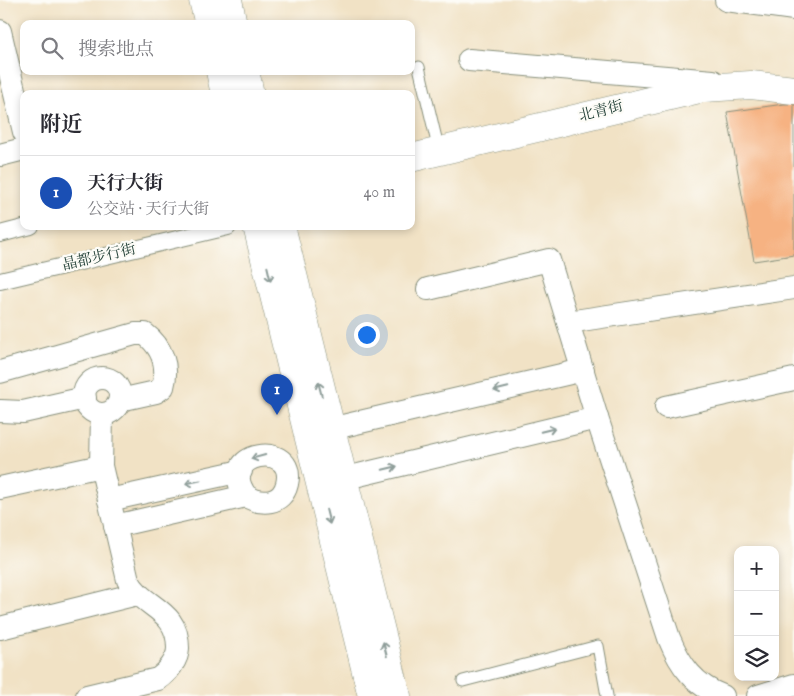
<!DOCTYPE html>
<html lang="zh">
<head>
<meta charset="utf-8">
<style>
  :root { --surface:#fff; --page:#f2f2f3; --text:#2b2b33; --muted:#7c7c81; --line:#e1e1e2; --accent:#c8321e }
  body { margin:0; font-family:"IM FELL English","Noto Serif SC",serif; background:var(--page); color:var(--text) }
  .controls { position:absolute; right:15px; bottom:15px; display:grid; overflow:hidden; border-radius:10px; box-shadow:0 2px 8px #0003 }
  .controls button { width:45px; height:45px; display:grid; place-items:center; padding:0; border:0; border-bottom:1px solid var(--line); background:var(--surface); color:var(--text); font:25px sans-serif }
  .you { position:absolute; left:366px; top:334px; width:18px; height:18px; margin:-12px; border:4px solid #fff; border-radius:50%; background:#1a73e8; box-shadow:0 0 0 8px #1a73e833 }
  .badge { display:grid; place-items:center; width:32px; height:32px; border-radius:50%; background:var(--accent); color:#fff; font-size:16px; font-weight:700 }
  .pin { position:absolute; translate:-50% -41px; filter:drop-shadow(0 1px 2px #0008) }
  .pin::after { content:''; position:absolute; top:26px; width:18px; height:15px; background:inherit; clip-path:polygon(0 0,100% 0,50% 100%) }
  .list { margin:0; padding:0; list-style:none }
  h2 { display:flex; justify-content:space-between; align-items:center; height:65px; margin:0; padding:0 20px; font-size:21px }
  h2 small { font-size:16px; font-weight:400; color:var(--muted) }
  .list li { display:grid; grid-template-columns:32px 1fr auto; gap:15px; align-items:center; box-sizing:border-box; height:75px; padding:0 20px; border-top:1px solid var(--line) }
  .list b { display:block; font-size:19px; white-space:nowrap }
  .list p { margin:0; font-size:16px; white-space:nowrap; color:var(--muted) }
  .list em { font-size:16px; font-style:normal; color:var(--muted) }
  .icon { flex:none; width:28px; height:28px; fill:none; stroke:currentColor; stroke-width:2; stroke-linecap:round; stroke-linejoin:round }
  .map { position:relative; flex:none; width:794px; height:696px; overflow:hidden }
  .search { position:absolute; background:var(--surface); box-shadow:0 2px 8px #0003; left:20px; top:20px; width:395px; height:55px; display:flex; align-items:center; gap:12px; box-sizing:border-box; padding:0 18px; border-radius:10px; color:var(--muted); font-size:19px }
  .panel { position:absolute; background:var(--surface); box-shadow:0 2px 8px #0003; left:20px; top:90px; width:395px; height:140px; border-radius:10px }
  .map>svg:first-child { display:block }
</style>
</head>
<body>
<div class="map">
<svg width="794" height="696" viewBox="0 0 794 696">
  <rect width="100%" height="100%" fill="#fdfcf7"/>
  <filter id="ink" filterUnits="userSpaceOnUse"><feTurbulence type="fractalNoise" baseFrequency=".02" numOctaves="2"/><feDisplacementMap in="SourceGraphic" scale="10" xChannelSelector="R" yChannelSelector="G"/><feConvolveMatrix kernelMatrix="1 2 1 2 8 2 1 2 1" color-interpolation-filters="sRGB"/></filter>
  <filter id="wash" filterUnits="userSpaceOnUse"><feTurbulence type="fractalNoise" baseFrequency=".0096" numOctaves="4" result="noise"/><feDisplacementMap in="SourceGraphic" scale="20" xChannelSelector="R" yChannelSelector="G"/><feGaussianBlur stdDeviation="1.12" result="paint"/><feColorMatrix in="noise" values="0 0 0 0 0 0 0 0 0 0 0 0 0 0 0 0 0 1.4 0 .05"/><feComposite in="paint" operator="in"/></filter>
  <g filter="url(#wash)">
    <rect width="100%" height="100%" fill="#f1e2c5"/>
    <g id="blocks">
      <!-- building -->
      <polygon fill="#f6b282" points="784,104 794,104 794,255 754,261 727,112"/>
    </g>
  </g>
  <g filter="url(#ink)">
    <use href="#blocks" fill-opacity="0" stroke="#88907c" stroke-width="1"/>
    <g fill="none" stroke-linecap="round" stroke-linejoin="round">
      <!-- service casing -->
      <g stroke="#88907c" stroke-width="13">
        <g id="service">
          <polyline points="419,67 439,151"/>
          <polyline points="463,681 598,646 607,696"/>
        </g>
      </g>
      <!-- pedestrian casing -->
      <g stroke="#88907c" stroke-width="18">
        <g id="pedestrian">
          <polyline points="0,234 31,226"/>
          <polyline points="0,281 228,227"/>
        </g>
      </g>
      <!-- minor casing -->
      <g stroke="#88907c" stroke-width="24">
        <g id="minor">
          <polyline points="726,0 794,9"/>
          <polyline points="0,31 24,132"/>
          <polyline points="469,60 713,81"/>
          <polyline points="0,155 24,149"/>
          <path d="M 428,289 L 549,260 L 597,418 L 669,638 C 680,665 695,686 723,696"/>
          <polyline points="568,322 794,288"/>
          <path d="M 0,372 L 135,334 L 145,334 C 162,347 169,366 163,387 L 156,392 L 120,400"/>
          <circle cx="102" cy="396" r="18"/>
          <polyline points="666,407 794,379"/>
          <polyline points="0,411 23,412 85,398"/>
          <polyline points="330,429 583,370"/>
          <polyline points="342,479 597,418"/>
          <polyline points="0,488 101,466"/>
          <polyline points="109,500 241,471"/>
          <path d="M 115,526 L 246,496 C 261,505 282,505 287,484 C 298,439 214,451 246,496"/>
          <polyline points="0,628 137,594"/>
          <path d="M 87,696 L 158,679 C 167,673 178,660 178,648 C 178,608 143,609 128,580 L 101,466 L 102,414"/>
          <polyline points="758,696 794,685"/>
        </g>
      </g>
      <!-- tertiary casing -->
      <g stroke="#88907c" stroke-width="29">
        <polyline id="tertiary" points="411,158 704,88 751,85 794,90"/>
      </g>
      <!-- secondary casing -->
      <g stroke="#88907c" stroke-width="29">
        <g id="secondary">
          <polyline points="203,0 209,24"/>
          <polyline points="228,0 233,24"/>
          <polyline points="220,71 225,94"/>
          <polyline points="245,71 250,94"/>
          <polyline points="257,226 372,696"/>
          <polyline points="281,226 397,696"/>
        </g>
      </g>
      <!-- service -->
      <use href="#service" stroke="#fff" stroke-width="11"/>
      <!-- pedestrian -->
      <use href="#pedestrian" stroke="#fff" stroke-width="16"/>
      <!-- minor -->
      <use href="#minor" stroke="#fff" stroke-width="22"/>
      <!-- tertiary -->
      <use href="#tertiary" stroke="#fff" stroke-width="28"/>
      <!-- secondary -->
      <use href="#secondary" stroke="#fff" stroke-width="28"/>
    </g>
    <!-- one-way arrows -->
    <defs><path id="oneway-shaft" d="M-6 0H5M1.5-3L5.5 0L1.5 3" fill="none" stroke-width="1.6" stroke-linecap="round" stroke-linejoin="round" transform="scale(1.25)"/></defs>
    <g stroke="#8f9e9a">
      <use href="#oneway-shaft" transform="translate(269 274) rotate(77)"/>
      <use href="#oneway-shaft" transform="translate(320 389) rotate(-104)"/>
      <use href="#oneway-shaft" transform="translate(501 389) rotate(167)"/>
      <use href="#oneway-shaft" transform="translate(548 430) rotate(-13)"/>
      <use href="#oneway-shaft" transform="translate(258 457) rotate(165)"/>
      <use href="#oneway-shaft" transform="translate(390 468) rotate(-13)"/>
      <use href="#oneway-shaft" transform="translate(193 482) rotate(168)"/>
      <use href="#oneway-shaft" transform="translate(328 517) rotate(76)"/>
      <use href="#oneway-shaft" transform="translate(385 649) rotate(-104)"/>
    </g>
  </g>
  <g text-anchor="middle" dominant-baseline="central" stroke-width="4.5" stroke-linejoin="round" paint-order="stroke">
    <!-- street labels -->
    <g font-size="15" fill="#1f3d34" stroke="#fdfcf7">
      <text transform="translate(601 111) rotate(-14)">北青街</text>
      <text transform="translate(99 257) rotate(-13)">晶都步行街</text>
    </g>
  </g>
</svg>
<div class="controls">
<button>+</button>
<button>−</button>
<button><svg class="icon" aria-label="layers" viewBox="0 0 24 24"><path d="M12 4l9 5-9 5-9-5zM3 14l9 5 9-5"/></svg></button>
</div>
<div class="you"></div>
<div class="pin badge" style="left:277px;top:415px;background:#1a4fb4">1</div>
<div class="search"><svg class="icon" aria-label="search" viewBox="0 0 24 24"><circle cx="10" cy="10" r="6"/><path d="M15 15l6 6"/></svg>搜索地点</div>
<section class="panel">
<h2>附近<small></small></h2>
<ul class="list">
<li><span class="badge" style="background:#1a4fb4">1</span><div><b>天行大街</b><p>公交站 · 天行大街</p></div><em>40 m</em></li>
</ul>
</section>
</div>
</body>
</html>
